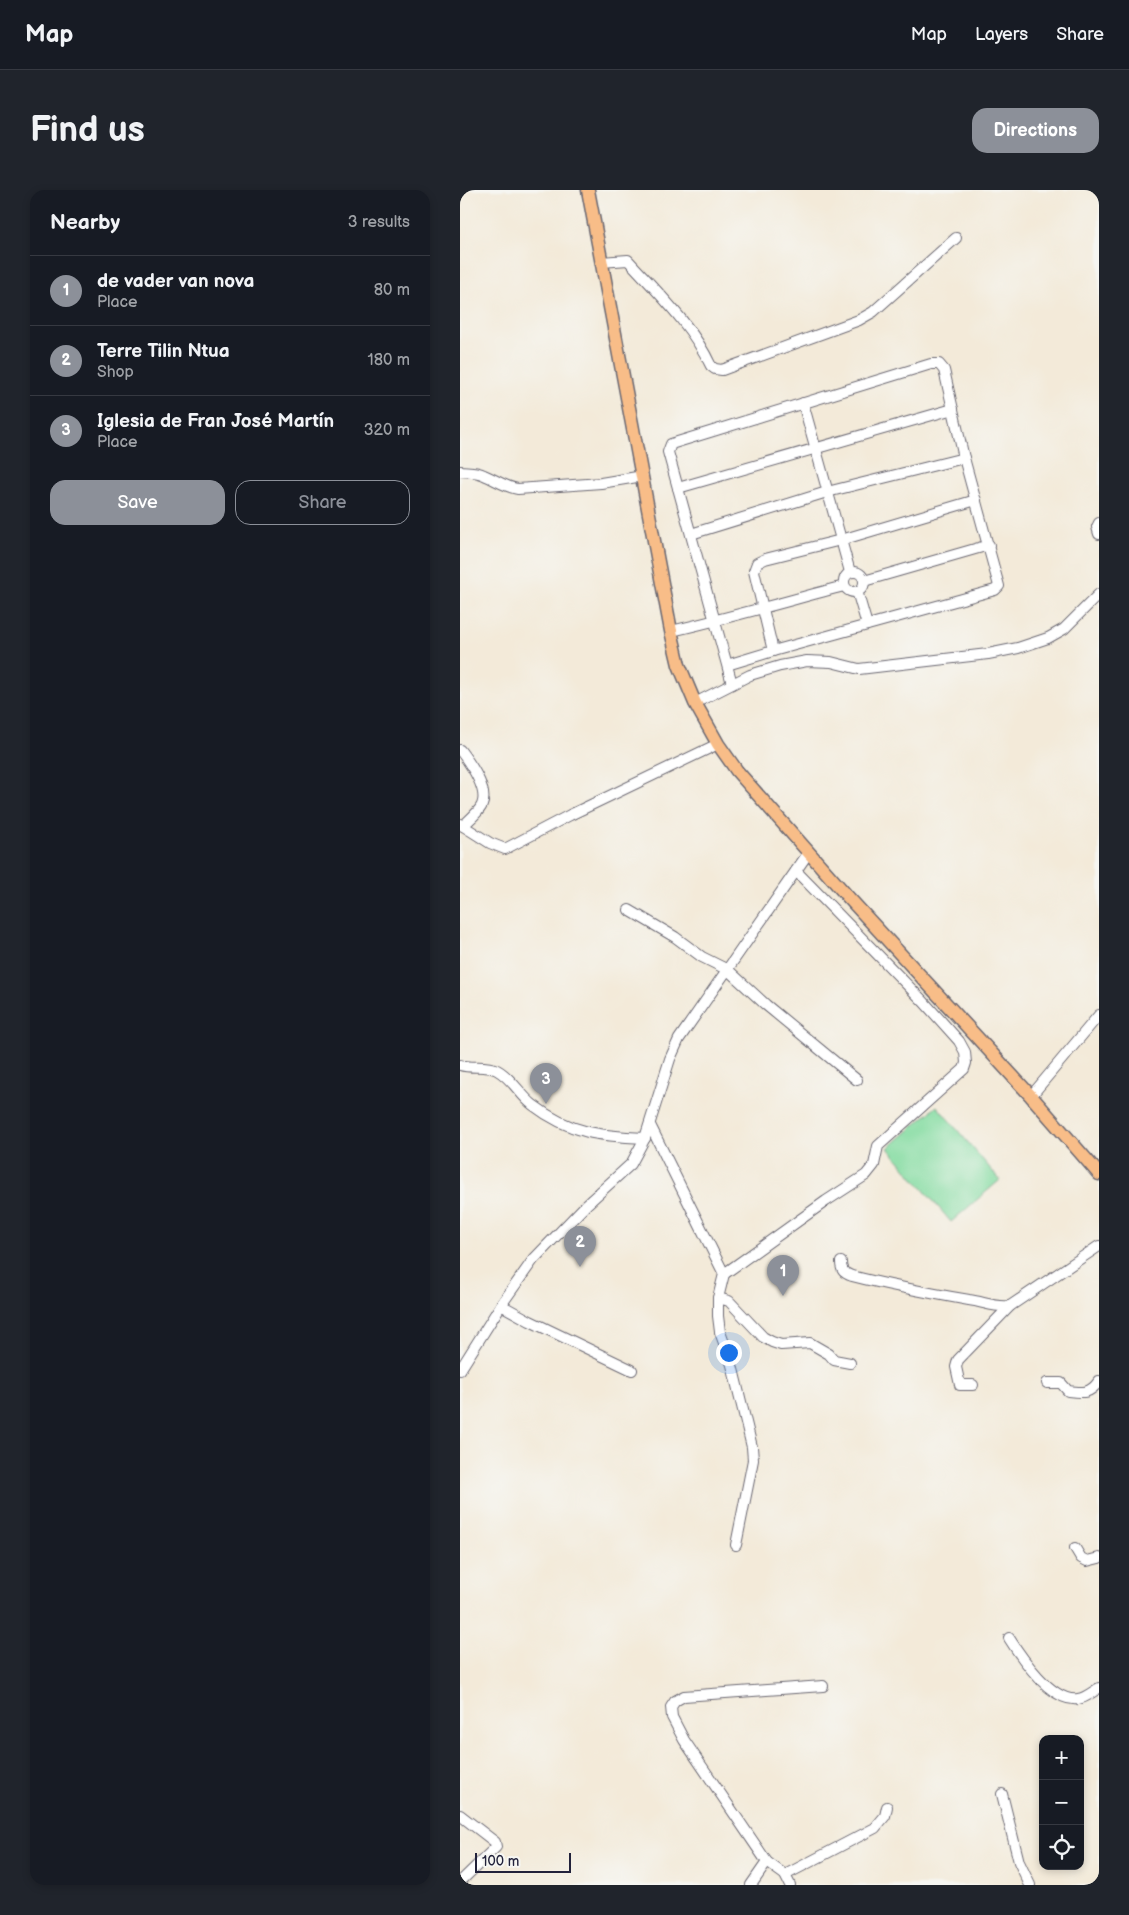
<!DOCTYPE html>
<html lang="en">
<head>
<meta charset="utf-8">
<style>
  :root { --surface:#171b24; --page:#20242c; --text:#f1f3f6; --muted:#9ea1a6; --line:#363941; --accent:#8c9099 }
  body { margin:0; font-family:"Balsamiq Sans",sans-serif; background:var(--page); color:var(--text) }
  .controls { position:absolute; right:15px; bottom:15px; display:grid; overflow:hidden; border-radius:10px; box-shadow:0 2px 8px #0003 }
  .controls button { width:45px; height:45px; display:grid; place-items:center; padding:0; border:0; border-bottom:1px solid var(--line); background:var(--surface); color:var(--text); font:25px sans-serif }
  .scale { position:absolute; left:15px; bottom:12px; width:96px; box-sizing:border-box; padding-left:5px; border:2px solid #22223b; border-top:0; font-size:14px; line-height:18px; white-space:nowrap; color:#22223b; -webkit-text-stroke:4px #f6f6f2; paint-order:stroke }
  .you { position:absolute; left:268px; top:1162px; width:18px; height:18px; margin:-12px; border:4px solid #fff; border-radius:50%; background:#1a73e8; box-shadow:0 0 0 8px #1a73e833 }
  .badge { display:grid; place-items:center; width:32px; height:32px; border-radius:50%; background:var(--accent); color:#fff; font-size:16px; font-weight:700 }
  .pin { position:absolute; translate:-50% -41px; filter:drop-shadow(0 1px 2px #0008) }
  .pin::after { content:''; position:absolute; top:26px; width:18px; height:15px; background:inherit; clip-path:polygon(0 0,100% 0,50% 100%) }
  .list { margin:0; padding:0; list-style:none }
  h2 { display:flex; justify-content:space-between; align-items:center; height:65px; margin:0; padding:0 20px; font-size:21px }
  h2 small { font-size:16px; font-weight:400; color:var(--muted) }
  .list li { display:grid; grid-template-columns:32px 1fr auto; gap:15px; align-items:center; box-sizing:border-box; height:70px; padding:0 20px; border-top:1px solid var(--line) }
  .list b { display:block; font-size:19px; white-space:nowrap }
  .list p { margin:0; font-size:16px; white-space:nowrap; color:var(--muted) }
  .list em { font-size:16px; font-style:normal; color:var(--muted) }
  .actions { display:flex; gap:10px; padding:15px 20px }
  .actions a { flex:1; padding:11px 0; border:1px solid var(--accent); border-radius:15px; text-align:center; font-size:18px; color:var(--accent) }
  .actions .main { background:var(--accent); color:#fff }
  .icon { flex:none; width:28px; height:28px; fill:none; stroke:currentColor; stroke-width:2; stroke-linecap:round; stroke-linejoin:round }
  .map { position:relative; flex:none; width:639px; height:1695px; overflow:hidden; border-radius:15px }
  header { display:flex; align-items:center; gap:30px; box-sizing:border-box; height:70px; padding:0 25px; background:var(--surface); border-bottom:1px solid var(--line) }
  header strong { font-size:24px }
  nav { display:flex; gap:28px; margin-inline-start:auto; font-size:18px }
  .intro { display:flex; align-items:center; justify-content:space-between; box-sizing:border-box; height:120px; padding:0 30px }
  h1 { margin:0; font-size:35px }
  .button { padding:12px 22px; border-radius:15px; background:var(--accent); color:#fff; font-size:18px; font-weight:700 }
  main { display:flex; gap:30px; padding:0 30px }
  aside { flex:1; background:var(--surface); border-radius:15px; box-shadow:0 2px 8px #0003 }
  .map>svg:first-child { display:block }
</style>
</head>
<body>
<header>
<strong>Map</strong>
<nav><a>Map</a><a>Layers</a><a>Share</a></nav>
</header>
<div class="intro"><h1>Find us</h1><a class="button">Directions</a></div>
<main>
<aside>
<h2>Nearby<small>3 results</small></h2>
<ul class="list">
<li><span class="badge">1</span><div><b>de vader van nova</b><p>Place</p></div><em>80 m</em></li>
<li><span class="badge">2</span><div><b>Terre Tilin Ntua</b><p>Shop</p></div><em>180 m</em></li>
<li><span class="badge">3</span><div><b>Iglesia de Fran José Martín</b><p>Place</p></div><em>320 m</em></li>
</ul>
<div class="actions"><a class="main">Save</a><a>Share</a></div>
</aside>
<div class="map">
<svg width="639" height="1695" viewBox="0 0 639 1695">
  <rect width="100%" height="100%" fill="#f6f6f2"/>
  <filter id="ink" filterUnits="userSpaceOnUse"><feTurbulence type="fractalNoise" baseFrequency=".02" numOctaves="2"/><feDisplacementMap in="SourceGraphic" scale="10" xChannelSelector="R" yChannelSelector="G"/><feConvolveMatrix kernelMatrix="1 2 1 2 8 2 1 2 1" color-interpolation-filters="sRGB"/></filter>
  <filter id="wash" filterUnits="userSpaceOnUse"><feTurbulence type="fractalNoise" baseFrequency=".0096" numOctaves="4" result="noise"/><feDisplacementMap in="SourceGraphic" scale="20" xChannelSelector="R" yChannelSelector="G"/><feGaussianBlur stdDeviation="1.12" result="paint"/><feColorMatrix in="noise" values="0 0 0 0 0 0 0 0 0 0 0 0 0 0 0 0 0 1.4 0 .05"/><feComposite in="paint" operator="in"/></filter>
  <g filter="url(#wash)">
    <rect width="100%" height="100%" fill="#f3ead9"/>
    <!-- green -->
    <polygon fill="#84dca1" stroke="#537f6e" points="477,916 540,990 491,1032 428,958"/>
  </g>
  <g filter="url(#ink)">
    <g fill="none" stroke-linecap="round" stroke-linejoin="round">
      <!-- minor casing -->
      <g stroke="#6b6872" stroke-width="12">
        <g id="minor">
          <path d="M 141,72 L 168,70 C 198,103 232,135 251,176 L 255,179 L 262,180 L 399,130 L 413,122 L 496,48"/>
          <polyline points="343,213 390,382"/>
          <path d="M 0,281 C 8,282 16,281 24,285 C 36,290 45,297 58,299 L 141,293 L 183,286"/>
          <polyline points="218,298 493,219"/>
          <polyline points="639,333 637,337 639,344"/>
          <polyline points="231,344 367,302 504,268"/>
          <circle cx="394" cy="392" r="10"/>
          <polyline points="404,391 529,355"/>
          <polyline points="397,401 407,435"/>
          <path d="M 211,441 C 269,428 327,411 384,396"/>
          <polyline points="313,461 294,381 297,373 305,369 381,350 516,310"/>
          <polyline points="267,475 313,461 535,400 539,396 504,268 484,180 479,174 471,174 211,254 208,262 267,475 272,494"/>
          <polyline points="235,513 290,485 320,476 347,471 371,472 399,479 528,464 558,458 588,448 604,439 639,404"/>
          <path d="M 0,560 C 9,572 29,599 22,615 C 19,622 9,630 3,636"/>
          <polyline points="0,634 30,653 45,659 110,625 258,554"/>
          <polyline points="169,720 215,747 242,767 268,780 306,815 397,890"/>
          <path d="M 0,875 C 13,879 25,874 37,880 C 52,888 60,905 73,915 C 111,944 141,946 185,948"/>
          <polyline points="571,906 639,825"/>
          <polyline points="190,935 264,1084 258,1108 258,1126 260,1142 272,1175 292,1257 293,1270 276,1355"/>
          <path d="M 381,1072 C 381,1081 384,1083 392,1086 C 431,1096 469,1103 509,1110 C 524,1112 535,1118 550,1116"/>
          <polyline points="264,1084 366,1011 406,985 414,975 418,956 504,879 506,873 505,862 499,851 464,812 336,681"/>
          <polyline points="258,1108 269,1111 303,1147 312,1152 321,1155 350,1153 369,1164 374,1170 390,1173"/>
          <polyline points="41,1115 70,1131 172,1180"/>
          <polyline points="0,1180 41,1115 73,1070 127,1014 171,974 185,948 210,869 219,849 349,662"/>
          <path d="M 587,1193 L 601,1193 L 608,1201 C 623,1203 630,1204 639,1191"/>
          <polyline points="513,1195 500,1195 496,1177 498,1170 550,1116 639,1056"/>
          <polyline points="615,1358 621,1368 627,1371 639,1368"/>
          <path d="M 549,1448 C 561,1467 592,1513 618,1509 C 626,1508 632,1502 639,1498"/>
          <polyline points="542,1604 559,1672 570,1695"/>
          <polyline points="0,1625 35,1652 36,1657 0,1692"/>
          <polyline points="325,1685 415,1638 425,1626 427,1617"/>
          <polyline points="291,1695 307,1672"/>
          <polyline points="330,1695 325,1685 307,1672 224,1550 212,1527 211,1517 215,1511 224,1506 363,1496"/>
        </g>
      </g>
      <!-- major casing -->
      <g stroke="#6b6872" stroke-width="15">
        <polyline id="major" points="128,0 211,441 219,475 235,513 258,554 277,581 388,707 571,906 639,984"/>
      </g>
      <!-- minor -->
      <use href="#minor" stroke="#fff" stroke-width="10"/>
      <!-- major -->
      <use href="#major" stroke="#f8bd88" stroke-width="12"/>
    </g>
  </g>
</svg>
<div class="controls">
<button>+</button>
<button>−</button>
<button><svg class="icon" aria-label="locate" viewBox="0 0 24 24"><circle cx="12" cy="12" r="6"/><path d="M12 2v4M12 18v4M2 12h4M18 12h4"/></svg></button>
</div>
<div class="scale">100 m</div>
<div class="you"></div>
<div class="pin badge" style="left:323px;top:1106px">1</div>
<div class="pin badge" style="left:120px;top:1077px">2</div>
<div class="pin badge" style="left:86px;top:914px">3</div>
</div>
</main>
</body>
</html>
